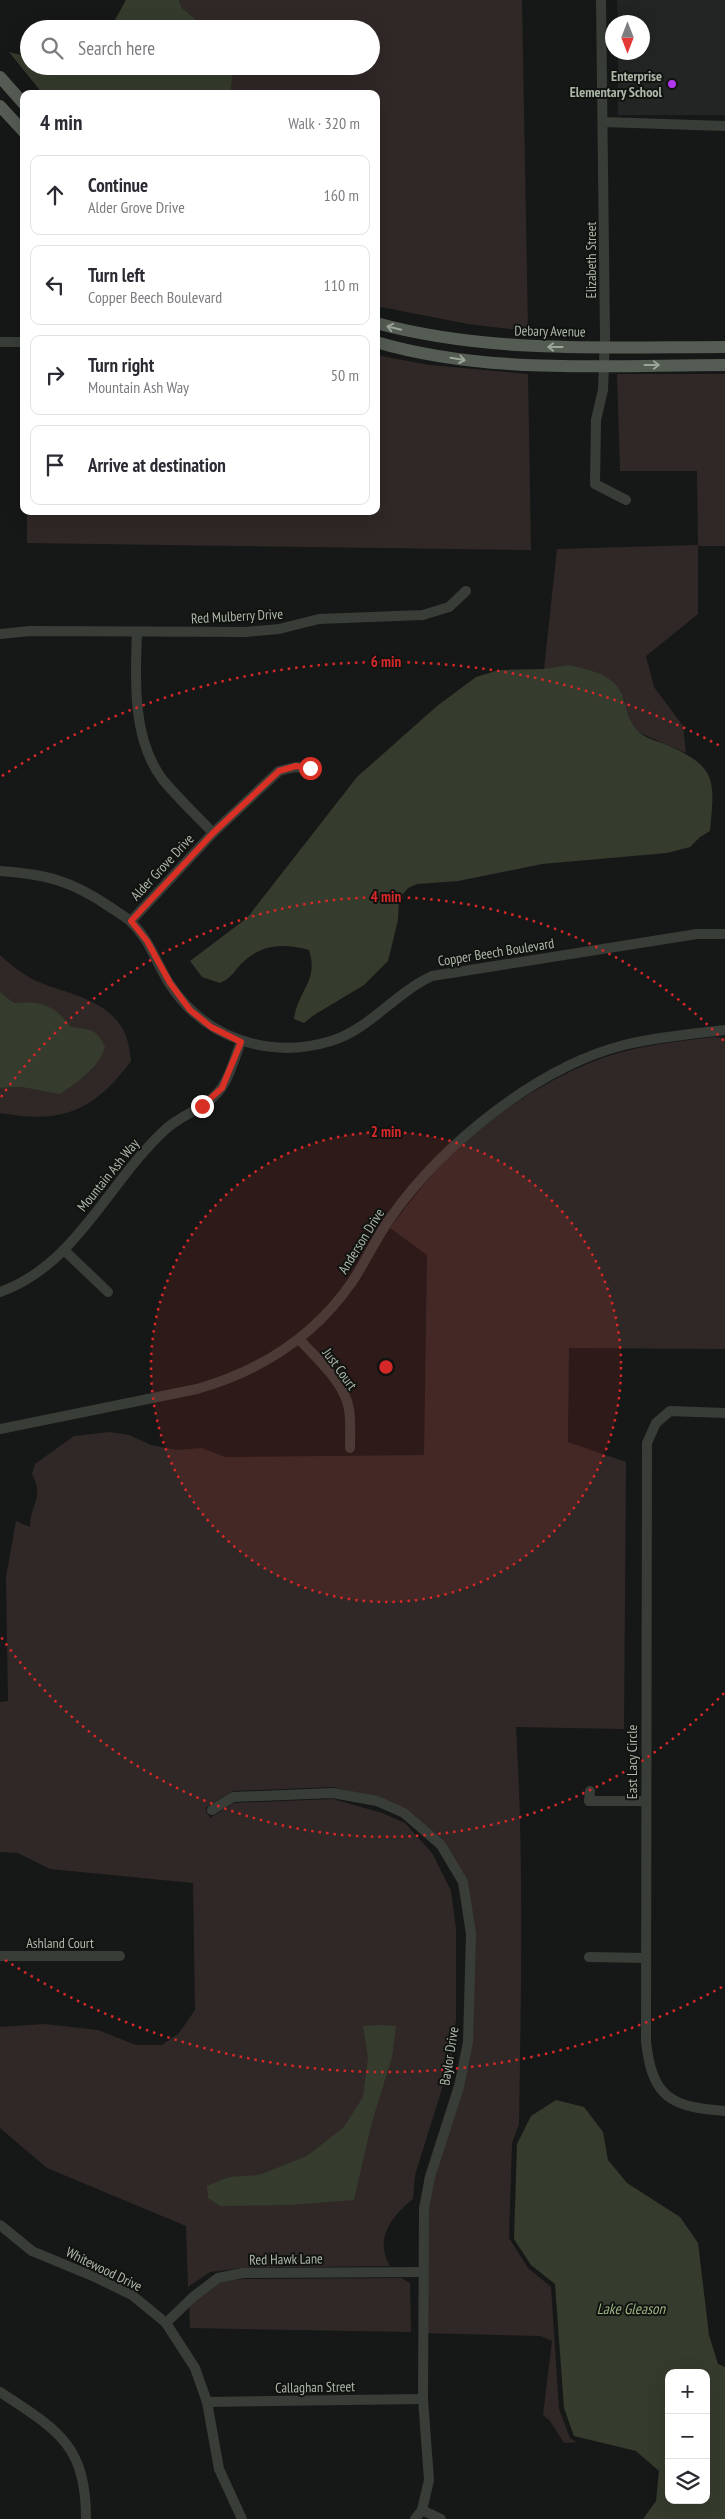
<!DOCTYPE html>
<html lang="en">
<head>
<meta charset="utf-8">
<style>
  :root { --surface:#fff; --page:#f7f7f7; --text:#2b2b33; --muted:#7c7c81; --line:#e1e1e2 }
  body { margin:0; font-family:"PT Sans Narrow",sans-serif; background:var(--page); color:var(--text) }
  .controls { position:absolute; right:15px; bottom:15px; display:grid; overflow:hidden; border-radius:10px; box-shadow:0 5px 20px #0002 }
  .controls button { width:45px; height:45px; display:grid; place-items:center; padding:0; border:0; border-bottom:1px solid var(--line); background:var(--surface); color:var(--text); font:25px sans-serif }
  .compass { position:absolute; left:605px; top:15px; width:45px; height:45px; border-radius:50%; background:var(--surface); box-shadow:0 5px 20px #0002; rotate:180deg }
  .stop { position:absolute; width:15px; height:15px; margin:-11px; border:4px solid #d93025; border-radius:50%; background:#fff }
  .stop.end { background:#d93025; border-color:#fff; box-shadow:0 1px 5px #0008 }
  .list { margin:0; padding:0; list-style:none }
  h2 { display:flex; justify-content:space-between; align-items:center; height:65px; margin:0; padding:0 20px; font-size:21px }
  h2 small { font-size:16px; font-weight:400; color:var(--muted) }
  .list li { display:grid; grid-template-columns:32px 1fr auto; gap:15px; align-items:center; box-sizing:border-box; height:80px; margin:0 10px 10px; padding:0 10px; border:1px solid var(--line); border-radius:10px }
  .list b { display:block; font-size:19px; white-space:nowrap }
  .list p { margin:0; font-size:16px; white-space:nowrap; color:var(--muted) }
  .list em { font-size:16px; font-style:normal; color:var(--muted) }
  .icon { flex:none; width:28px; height:28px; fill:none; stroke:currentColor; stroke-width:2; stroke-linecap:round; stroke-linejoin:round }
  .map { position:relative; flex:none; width:725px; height:2519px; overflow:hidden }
  .search { position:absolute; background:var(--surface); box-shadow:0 5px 20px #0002; left:20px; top:20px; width:360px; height:55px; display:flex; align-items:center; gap:12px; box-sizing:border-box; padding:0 18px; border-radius:28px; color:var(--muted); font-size:19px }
  .panel { position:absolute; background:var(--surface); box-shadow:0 5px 20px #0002; left:20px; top:90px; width:360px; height:425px; border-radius:10px }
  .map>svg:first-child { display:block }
</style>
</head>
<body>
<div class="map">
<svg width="725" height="2519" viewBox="0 0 725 2519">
  <rect width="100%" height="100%" fill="#161817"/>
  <!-- built -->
  <polygon fill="#222523" points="617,0 725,0 725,115 618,115 618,53 642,52 642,22 618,22"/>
  <!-- green -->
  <g fill="#302826">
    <polygon points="179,0 522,0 528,331 468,324 376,306 376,94 230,94 234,66 371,66 371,29 207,29 182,8"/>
    <polygon points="376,355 429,365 528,374 531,550 27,543 27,511 376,511"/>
    <polygon points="617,374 725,374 725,546 698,546 698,614 646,656 654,687 683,726 686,753 640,733 627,719 624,698 611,681 544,669 557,549 698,545 697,471 620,471"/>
    <path d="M 0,955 C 11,965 21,973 34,980 C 63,993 105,998 122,1028 C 128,1038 130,1050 131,1061 C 93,1112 62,1124 0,1113 L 0,1088 L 21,1087 L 60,1093 L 84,1077 L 92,1069 C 73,1031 63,999 14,1003 L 0,992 Z"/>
    <path d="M 715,1037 L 725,1038 L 725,1349 L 569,1348 L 568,1442 L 626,1462 L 624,1729 L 516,1727 C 524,1859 521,1992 519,2124 L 512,2143 L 509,2238 L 528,2268 L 551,2287 L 559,2409 L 570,2438 L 577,2442 L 564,2443 L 550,2421 L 543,2415 L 552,2341 L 540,2336 L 421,2333 L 424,2179 L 461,2062 L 466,2019 L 466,1929 L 461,1888 L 441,1846 L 384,1802 L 333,1787 L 233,1791 L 205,1808 L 210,1818 L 234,1803 L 333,1799 L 382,1813 L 405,1823 L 432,1853 L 451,1891 L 456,1929 L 456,2019 L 451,2060 L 415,2175 L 413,2199 C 391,2217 374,2239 390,2266 L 242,2268 L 210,2272 L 188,2287 L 186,2226 L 47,2168 L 0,2128 L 0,2027 L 44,2024 L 98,2030 L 136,2045 L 162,2045 L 179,2033 L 195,2010 L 193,1883 L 50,1869 L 18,1853 L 0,1852 L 0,1702 L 8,1701 L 6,1577 L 16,1521 L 30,1527 C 30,1504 45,1498 32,1474 L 35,1464 L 74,1436 L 110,1432 L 129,1435 L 151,1445 L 177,1450 L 202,1448 L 225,1457 L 424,1455 L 427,1255 L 390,1228 L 395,1221 C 410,1202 424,1183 441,1165 C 484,1119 563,1066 626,1051 C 654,1044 686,1040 715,1037 Z"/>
    <polygon points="401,2278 410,2283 411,2332 190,2328 189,2301 212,2283 243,2279"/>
  </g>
  <!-- water -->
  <g fill="#353c2d" fill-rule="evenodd">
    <polygon points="126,0 179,0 182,8 207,29 110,29"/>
    <polygon points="9,52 29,57 29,66 234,66 230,94 43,94"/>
    <path d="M 569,665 C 591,670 617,675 624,700 C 628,713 628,721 638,731 C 644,738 657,741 665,744 C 717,767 715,778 710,831 L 700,837 L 690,847 L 667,853 L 542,864 L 458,881 L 417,884 L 408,888 L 399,899 L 398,920 L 388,961 L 364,985 L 314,1015 L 304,1023 L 294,1019 C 298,990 319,981 309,950 C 284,943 262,944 243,962 C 233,972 233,977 220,983 L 202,977 L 190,961 L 247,918 L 357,777 L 437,706 L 476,677 L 499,670 L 544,669 Z"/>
    <path d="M 0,992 L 14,1003 C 42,1001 54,1005 71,1027 C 91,1030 96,1028 105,1047 C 98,1069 79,1081 60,1094 L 21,1087 L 0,1088 Z"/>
    <polygon points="378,2025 396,2026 392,2057 372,2122 354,2200 289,2205 220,2206 208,2198 207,2186 229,2177 259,2175 307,2156 344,2127 363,2097 368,2058 363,2026"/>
    <path d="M 556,2100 L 584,2107 L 603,2132 L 608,2160 L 627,2183 L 680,2217 L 698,2243 L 709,2335 L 718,2364 L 725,2367 L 725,2519 L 643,2519 L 656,2501 L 659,2471 L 636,2451 L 574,2436 L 564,2408 L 555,2284 L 531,2265 L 514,2239 L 517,2144 L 531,2116 ZM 669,2373 L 706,2373 L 706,2500 L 669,2500 Z"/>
  </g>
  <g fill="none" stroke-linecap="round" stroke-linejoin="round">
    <!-- minor -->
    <g stroke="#383d38" stroke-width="10">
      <polyline points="601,0 605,337 603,390 596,420 595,484 626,500"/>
      <polyline points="603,122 725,126"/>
      <polyline points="0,342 21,342"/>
      <path d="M 137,632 C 135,679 132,740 163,780 C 178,798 196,815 213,833"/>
      <polyline points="0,634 30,631 246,632 279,629 319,619 423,615 449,607 466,591"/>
      <path d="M 0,871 C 46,874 72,881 110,907 C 117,912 125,916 131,922 C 149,939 156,962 169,983 C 204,1038 269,1060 331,1041 C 370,1029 395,993 432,976 L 697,934 L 725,934"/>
      <polyline points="131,921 213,833 279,771 296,767 310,768"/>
      <polyline points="64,1250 108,1292"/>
      <path d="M 0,1292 C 77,1265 109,1180 167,1128 C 184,1113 209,1107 222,1087 C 231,1074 235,1056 241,1042"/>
      <path d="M 300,1340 C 317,1359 345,1383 349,1409 C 351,1421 350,1435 350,1448"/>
      <path d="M 725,1413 L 670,1411 L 656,1423 L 647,1443 L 646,2041 C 652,2098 671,2107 725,2111"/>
      <path d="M 0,1429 L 197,1389 C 260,1371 314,1337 352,1282 C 366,1261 376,1238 391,1217 C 442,1145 537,1067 624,1045 C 656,1037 692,1034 725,1030"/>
      <polyline points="590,1791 589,1801 646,1801"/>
      <polyline points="212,1810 233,1797 333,1793 377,1801 404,1813 441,1845 463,1882 471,1934 468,2042 459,2087 430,2177 424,2208 423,2399 429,2480 422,2510 415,2519"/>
      <polyline points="0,1956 120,1956"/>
      <polyline points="589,1957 646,1958"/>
      <polyline points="0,2225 32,2251 97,2278 132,2295 166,2323 195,2368 207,2402 219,2469 242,2519"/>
      <polyline points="166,2323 193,2297 218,2278 243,2273 423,2272"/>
      <path d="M 0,2392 C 58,2430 86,2445 86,2519"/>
      <polyline points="207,2402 423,2399"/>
      <polyline points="422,2510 441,2519"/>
    </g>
    <!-- major -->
    <g stroke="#555c54" stroke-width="12">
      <polyline points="0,77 24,104"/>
      <polyline points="0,106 24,132"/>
      <path d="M 376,323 C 490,354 608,347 725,347"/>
      <path d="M 376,342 C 488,375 610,365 725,365"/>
    </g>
  </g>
  <!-- one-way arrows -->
  <defs><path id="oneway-shaft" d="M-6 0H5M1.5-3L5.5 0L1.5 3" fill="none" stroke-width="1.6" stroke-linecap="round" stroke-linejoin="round" transform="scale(1.25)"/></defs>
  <g stroke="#9ba698">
    <use href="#oneway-shaft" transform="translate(394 328) rotate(-166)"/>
    <use href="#oneway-shaft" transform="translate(555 347) rotate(180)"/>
    <use href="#oneway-shaft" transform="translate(458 359) rotate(9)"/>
    <use href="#oneway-shaft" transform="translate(652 365)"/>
  </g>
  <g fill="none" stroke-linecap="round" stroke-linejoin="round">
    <!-- route -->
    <polyline stroke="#d93025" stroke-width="6" points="202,1106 222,1088 241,1042 211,1027 190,1010 170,983 147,941 131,921 213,833 279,771 296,766 310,768"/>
  </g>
  <!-- distance rings -->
  <circle cx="386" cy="1367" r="235" fill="#d62828" fill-opacity=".12"/>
  <g fill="none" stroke="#d62828" stroke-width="2.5" stroke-dasharray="2.5 5">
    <circle cx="386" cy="1367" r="235"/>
    <path d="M724 1693A470 470 0 0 1 1 1637M1 1097A470 470 0 0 1 724 1041"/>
    <path d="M722 1987A705 705 0 0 1 2 1958M2 776A705 705 0 0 1 722 747"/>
  </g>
  <!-- markers -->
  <circle fill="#b437f0" stroke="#111311" stroke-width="2" cx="672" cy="84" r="5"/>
  <g text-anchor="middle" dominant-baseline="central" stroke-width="4" stroke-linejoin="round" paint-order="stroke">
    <!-- poi labels -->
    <g font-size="14" font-weight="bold" fill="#adb8a9" stroke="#111311" text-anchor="end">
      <text x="662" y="76">Enterprise<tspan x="662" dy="16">Elementary School</tspan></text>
    </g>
    <!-- street labels -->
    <g font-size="14" fill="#adb8a9" stroke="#111311">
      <text transform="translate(591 260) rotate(-90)">Elizabeth Street</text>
      <text transform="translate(550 331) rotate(1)">Debary Avenue</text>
      <text transform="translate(237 616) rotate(-3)">Red Mulberry Drive</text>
      <text transform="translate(162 867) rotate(-47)">Alder Grove Drive</text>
      <text transform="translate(496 952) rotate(-9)">Copper Beech Boulevard</text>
      <text transform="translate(108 1175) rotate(-51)">Mountain Ash Way</text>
      <text transform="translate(361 1241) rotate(-58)">Anderson Drive</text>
      <text transform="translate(340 1369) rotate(54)">Just Court</text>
      <text transform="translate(632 1762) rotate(-90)">East Lacy Circle</text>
      <text x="60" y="1943">Ashland Court</text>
      <text transform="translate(449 2056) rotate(-81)">Baylor Drive</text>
      <text transform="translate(286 2259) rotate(-1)">Red Hawk Lane</text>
      <text transform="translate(104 2269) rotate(26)">Whitewood Drive</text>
      <text transform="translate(315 2387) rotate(-1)">Callaghan Street</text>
    </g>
    <!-- water labels -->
    <g font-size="15" font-style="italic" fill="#9ab380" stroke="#111311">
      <text x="631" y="2308">Lake Gleason</text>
    </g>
  </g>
  <circle cx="386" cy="1367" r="8" fill="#d62828" stroke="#111311" stroke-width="2.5"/>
  <g font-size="15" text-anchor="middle" font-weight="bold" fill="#d62828" stroke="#111311" stroke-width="4" stroke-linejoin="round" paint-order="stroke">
    <text x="386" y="667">6 min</text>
    <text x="386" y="902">4 min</text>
    <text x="386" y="1137">2 min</text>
  </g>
</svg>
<div class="controls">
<button>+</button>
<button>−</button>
<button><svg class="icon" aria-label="layers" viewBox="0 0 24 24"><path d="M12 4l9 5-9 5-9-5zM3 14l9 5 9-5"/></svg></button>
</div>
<svg class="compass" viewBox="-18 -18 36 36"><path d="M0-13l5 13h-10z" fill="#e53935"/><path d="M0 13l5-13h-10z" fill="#7c7c81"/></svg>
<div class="stop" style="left:310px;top:768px"></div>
<div class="stop end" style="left:202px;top:1106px"></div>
<div class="search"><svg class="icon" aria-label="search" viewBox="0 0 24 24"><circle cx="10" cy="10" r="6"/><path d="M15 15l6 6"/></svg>Search here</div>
<section class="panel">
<h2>4 min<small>Walk · 320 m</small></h2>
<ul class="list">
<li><svg class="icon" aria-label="ahead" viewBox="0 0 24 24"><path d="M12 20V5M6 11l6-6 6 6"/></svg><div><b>Continue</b><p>Alder Grove Drive</p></div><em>160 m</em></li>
<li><svg class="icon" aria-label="left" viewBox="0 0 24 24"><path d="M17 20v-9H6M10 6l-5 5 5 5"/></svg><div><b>Turn left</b><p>Copper Beech Boulevard</p></div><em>110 m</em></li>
<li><svg class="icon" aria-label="right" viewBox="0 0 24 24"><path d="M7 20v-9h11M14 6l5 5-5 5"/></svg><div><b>Turn right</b><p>Mountain Ash Way</p></div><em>50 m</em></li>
<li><svg class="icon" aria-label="arrive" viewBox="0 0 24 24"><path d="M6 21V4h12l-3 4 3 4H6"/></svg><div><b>Arrive at destination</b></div></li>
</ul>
</section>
</div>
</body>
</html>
